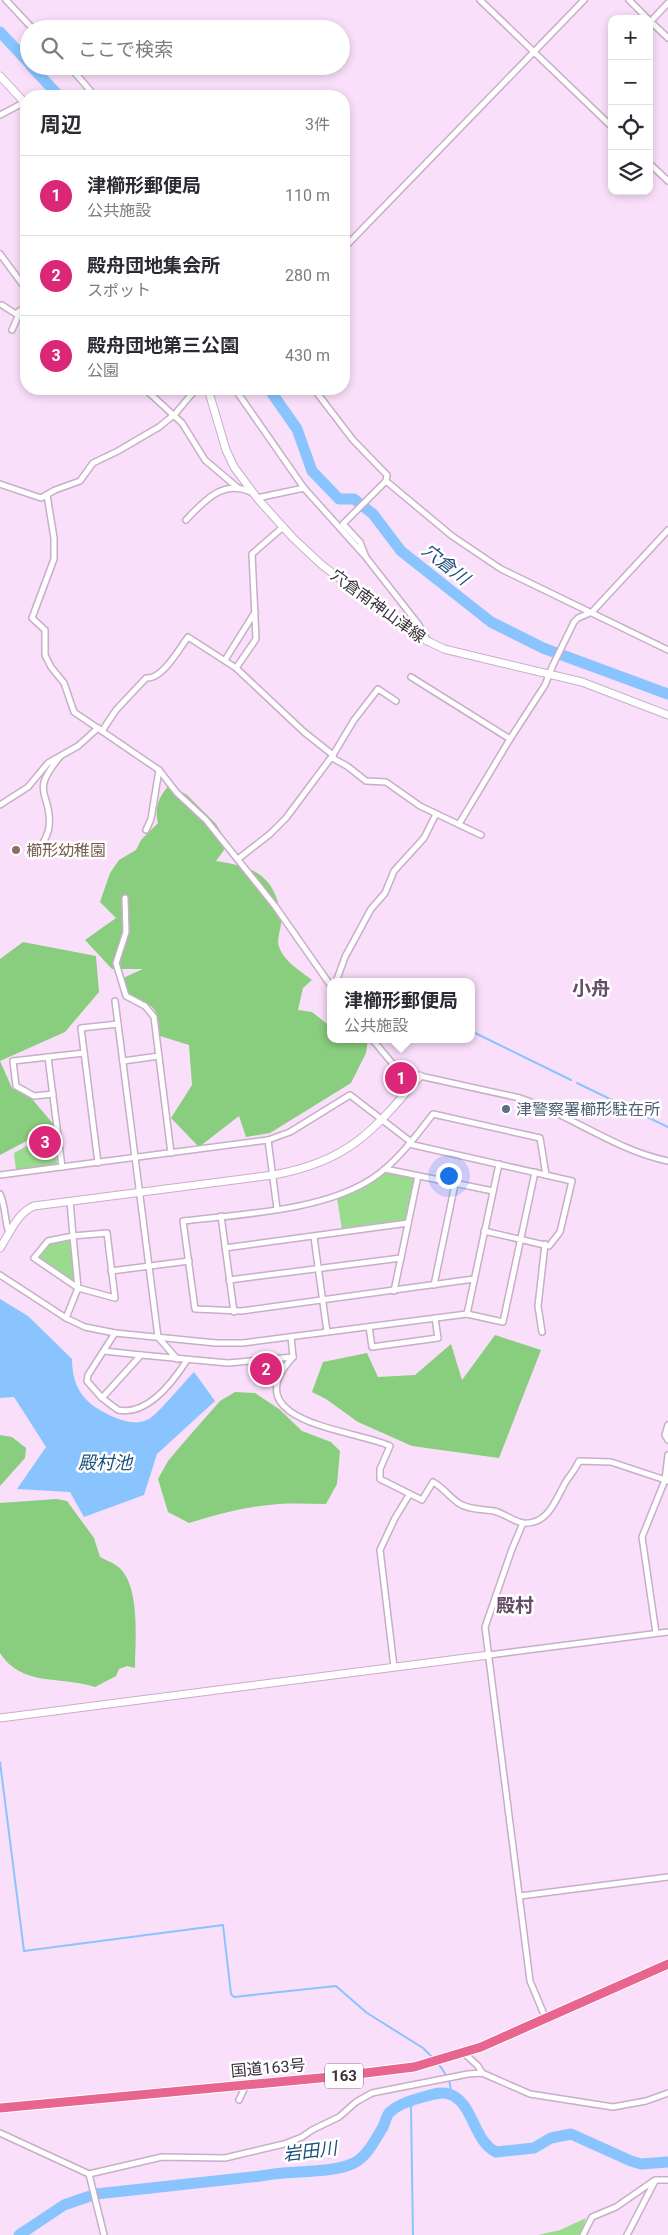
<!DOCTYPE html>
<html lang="ja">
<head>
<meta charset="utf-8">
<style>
  :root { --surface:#fff; --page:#f7f7f7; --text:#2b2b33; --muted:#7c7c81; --line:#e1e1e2; --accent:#db2777 }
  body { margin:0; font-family:Roboto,"Noto Sans JP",sans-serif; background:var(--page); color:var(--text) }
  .controls { position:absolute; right:15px; top:15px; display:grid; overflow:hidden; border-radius:10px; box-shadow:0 2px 8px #0003 }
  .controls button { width:45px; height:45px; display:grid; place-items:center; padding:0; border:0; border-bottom:1px solid var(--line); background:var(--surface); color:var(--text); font:25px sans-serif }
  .you { position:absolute; left:448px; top:1175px; width:18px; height:18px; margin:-12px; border:4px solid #fff; border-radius:50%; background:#1a73e8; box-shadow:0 0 0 8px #1a73e833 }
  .badge { display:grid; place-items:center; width:32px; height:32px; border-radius:50%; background:var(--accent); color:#fff; font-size:16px; font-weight:700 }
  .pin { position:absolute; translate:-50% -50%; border:2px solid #fff; box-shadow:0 1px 5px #0006 }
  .popup { position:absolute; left:327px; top:978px; width:148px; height:65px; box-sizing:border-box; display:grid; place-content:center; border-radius:10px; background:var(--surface); filter:drop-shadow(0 1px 4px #0005); font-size:16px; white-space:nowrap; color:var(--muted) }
  .popup b { font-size:19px; color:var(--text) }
  .popup::after { content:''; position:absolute; left:50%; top:100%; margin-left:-10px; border:10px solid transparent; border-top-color:var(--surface) }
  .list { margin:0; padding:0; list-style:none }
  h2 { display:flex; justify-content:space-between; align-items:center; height:65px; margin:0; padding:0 20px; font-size:21px }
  h2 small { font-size:16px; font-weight:400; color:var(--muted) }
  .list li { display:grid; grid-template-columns:32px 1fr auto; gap:15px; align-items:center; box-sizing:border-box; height:80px; padding:0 20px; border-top:1px solid var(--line) }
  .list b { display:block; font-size:19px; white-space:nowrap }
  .list p { margin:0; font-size:16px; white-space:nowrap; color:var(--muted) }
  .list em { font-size:16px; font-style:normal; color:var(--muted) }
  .icon { flex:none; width:28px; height:28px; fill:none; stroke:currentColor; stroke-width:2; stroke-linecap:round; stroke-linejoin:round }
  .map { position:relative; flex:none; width:668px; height:2235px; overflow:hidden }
  .search { position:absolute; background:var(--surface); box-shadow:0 2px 8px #0003; left:20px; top:20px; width:330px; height:55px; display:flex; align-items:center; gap:12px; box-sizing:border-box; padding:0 18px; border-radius:28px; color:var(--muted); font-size:19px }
  .panel { position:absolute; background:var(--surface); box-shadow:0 2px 8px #0003; left:20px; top:90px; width:330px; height:305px; border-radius:20px }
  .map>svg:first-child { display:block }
</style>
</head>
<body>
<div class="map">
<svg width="668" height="2235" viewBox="0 0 668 2235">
  <rect width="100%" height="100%" fill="#fadffa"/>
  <!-- green -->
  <g fill="#9adc8e">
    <polygon points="55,1130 57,1165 16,1170 14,1153"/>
    <polygon points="386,1173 413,1178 414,1181 407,1219 404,1221 342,1230 337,1198 364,1187"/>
    <polygon points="69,1239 71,1240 74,1281 39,1257 50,1244"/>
    <polygon points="586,2218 580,2235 538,2235 560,2230"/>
  </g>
  <!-- forest -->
  <g fill="#89cd7e">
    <path d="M 169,785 L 187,795 L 216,824 L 222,834 L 224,850 L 216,861 C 254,867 274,874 281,916 C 283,925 276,938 279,947 C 284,961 300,971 312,980 L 303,988 L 298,1010 L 312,1012 L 331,1027 L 331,1039 L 368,1039 L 366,1053 L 351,1083 L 270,1133 L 246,1137 L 239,1116 L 199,1147 L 171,1118 L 192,1085 L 189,1045 L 160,1036 C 159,1029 159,1021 157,1015 C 153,1001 137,1003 128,994 C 125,990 124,983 123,978 L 143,969 L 112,969 L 85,940 L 116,918 L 100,902 L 110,873 L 119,860 L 136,850 L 141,840 L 158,823 C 154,807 159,797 169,785 Z"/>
    <polygon points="23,942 96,956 99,992 65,1032 0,1061 12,1088 32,1099 55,1126 0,1155 0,959"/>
    <polygon points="495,1335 541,1350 499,1458 412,1446 358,1422 326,1399 312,1392 323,1362 367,1353 378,1377 415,1375 451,1344 462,1380"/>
    <path d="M 235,1392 L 255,1393 L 279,1409 L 302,1431 L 331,1442 L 340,1451 L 337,1484 L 326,1504 C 310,1504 295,1503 279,1504 C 248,1506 218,1514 189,1523 L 168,1512 L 158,1479 L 168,1461 L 184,1442 L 220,1401 Z"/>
    <polygon points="0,1435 12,1437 26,1448 25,1458 0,1486"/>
    <path d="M 57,1499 L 67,1501 L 94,1538 L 100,1557 C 105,1560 112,1562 117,1566 C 141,1583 135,1641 135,1668 L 127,1666 L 119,1669 L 116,1676 L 95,1687 C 62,1676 21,1687 0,1653 L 0,1503 Z"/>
  </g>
  <!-- water -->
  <path fill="#89c4fe" d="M 0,1299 L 28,1316 L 72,1359 C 72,1391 87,1406 116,1418 C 126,1422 138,1425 149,1419 C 158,1414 185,1381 194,1372 L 215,1401 L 157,1454 L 144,1495 L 84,1517 L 70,1492 L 17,1489 L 46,1447 L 14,1397 L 0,1398 Z"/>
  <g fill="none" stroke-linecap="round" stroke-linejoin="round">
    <!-- stream -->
    <g stroke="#89c4fe" stroke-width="2">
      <polyline points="471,1031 571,1080"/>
      <polyline points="577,1083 668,1127"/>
      <polyline points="0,1762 24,1951 223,1925 231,1994 234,1997 336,1986 367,2013 423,2048 434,2059"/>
      <path d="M 437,2062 C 444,2072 453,2082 450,2094"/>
      <polyline points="413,2099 411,2108 413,2235"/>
    </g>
    <!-- river -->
    <g stroke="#89c4fe" stroke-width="11">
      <polyline points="0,32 29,63"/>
      <polyline points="31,66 59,96"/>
      <polyline points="269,389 297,429 312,471 339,499 354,499 373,514 401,551 491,622 543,648 668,694"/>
      <path d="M 19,2235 L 64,2205 L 96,2194 L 261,2176 C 288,2170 332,2174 354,2163 C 367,2157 376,2138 383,2127 C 385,2123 386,2117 389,2113 C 398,2104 411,2100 423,2097 C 431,2095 441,2091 449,2094 C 473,2101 473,2141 496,2152 L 534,2148 L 551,2138 L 571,2134 L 631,2161 L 641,2164 L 668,2162"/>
    </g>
    <!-- street casing -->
    <g stroke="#c8aec8" stroke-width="8">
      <g id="street">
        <polyline points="6,0 33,29"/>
        <polyline points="480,0 612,127"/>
        <polyline points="629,0 648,19"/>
        <polyline points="649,20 668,38"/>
        <polyline points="651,21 668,3"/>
        <polyline points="69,66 95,96"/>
        <polyline points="0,115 25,102"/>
        <polyline points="649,163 668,181"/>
        <polyline points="344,248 584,0"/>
        <polyline points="0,254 26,289"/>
        <polyline points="2,305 16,314 26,315"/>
        <polyline points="17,313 26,306"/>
        <polyline points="12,330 19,314"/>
        <polyline points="145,389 182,423 205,460 238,488"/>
        <polyline points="235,389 304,488 365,556 419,625 428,642"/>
        <polyline points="314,389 353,440 387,475 386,481 343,524 360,542 365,555"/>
        <polyline points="386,481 452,536 501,569 668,650"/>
        <polyline points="0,484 41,498 55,490 80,481 93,463 118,451 159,427 175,414 196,389"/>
        <polyline points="47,495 54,538 54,559 32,618 45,630 45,655 51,667 64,683 74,712 159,770 177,793 206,820 275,906 331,986"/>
        <polyline points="257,498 304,488"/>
        <path d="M 186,520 C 204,501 223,479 251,492"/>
        <polyline points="225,660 255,612"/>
        <polyline points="236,668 256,639 252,554 283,527"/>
        <polyline points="411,677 510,739"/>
        <path d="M 102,731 L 116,710 L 146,678 C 162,680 179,649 188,637 L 236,668 L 304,732 L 333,755 L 334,759 L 347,766 L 366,781 L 386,782 L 420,806 L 481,835"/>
        <polyline points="0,805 28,787 48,763 78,746 98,728"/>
        <polyline points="459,824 510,739 545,685 553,665 574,622 578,618 592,612 668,530"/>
        <polyline points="146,830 151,819 159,770"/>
        <path d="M 36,855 C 41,846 48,837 49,827 C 53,793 28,795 59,758"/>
        <polyline points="238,859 270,834 286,818 333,755 354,720 378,689 396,701"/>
        <polyline points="125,898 126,932 116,963 126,996 145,1006 154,1017 171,1153"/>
        <polyline points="336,982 345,957 371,909 385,893 394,871 424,838 436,814"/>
        <polyline points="115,1001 118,1024"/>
        <path d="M 372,1039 L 392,1063 L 411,1074 L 520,1098 C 571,1115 615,1150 668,1161"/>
        <polyline points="48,1057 62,1167"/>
        <polyline points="123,1061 159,1056"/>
        <polyline points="53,1094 34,1096 16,1086 13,1061 84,1053"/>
        <polyline points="268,1140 277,1209"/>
        <polyline points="409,1144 572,1181 560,1232 549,1246 484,1231"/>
        <polyline points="98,1163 81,1028 118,1024 158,1337 177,1359"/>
        <polyline points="385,1169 493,1191"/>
        <polyline points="0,1175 268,1140 290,1132 350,1095 411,1142"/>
        <path d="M 0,1194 C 6,1207 4,1219 9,1233"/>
        <polyline points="70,1201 73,1236 48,1241 34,1258 78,1288"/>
        <polyline points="221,1216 234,1312"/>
        <polyline points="314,1237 327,1332"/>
        <polyline points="225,1248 408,1223"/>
        <polyline points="111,1271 189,1261"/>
        <polyline points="0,1275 66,1318 85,1327 115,1333 216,1343 243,1343 467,1314 503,1322 535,1172"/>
        <path d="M 474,1279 L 241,1311 L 195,1309 L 183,1221 C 241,1214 324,1211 373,1178 C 397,1162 415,1137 433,1114 L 540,1138 L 546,1175"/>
        <polyline points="229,1280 401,1258"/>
        <polyline points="434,1285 455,1184"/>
        <polyline points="394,1291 418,1176"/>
        <polyline points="467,1314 499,1164"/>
        <polyline points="66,1318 78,1288 115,1298 107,1233 73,1236 78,1288"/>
        <polyline points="369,1327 372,1347 438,1338 435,1318"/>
        <polyline points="542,1332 538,1306 545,1244"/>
        <path d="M 115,1333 L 88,1375 L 87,1381 L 102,1398 L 118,1410 C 148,1416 173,1382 187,1360"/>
        <polyline points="291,1337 293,1357"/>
        <polyline points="104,1351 141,1355"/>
        <path d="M 293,1357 C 232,1423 357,1430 390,1446 L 380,1469 L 380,1479 L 422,1500 L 433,1482 C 444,1488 450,1498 460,1504 C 470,1510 482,1509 494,1511 C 503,1513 515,1522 523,1523 C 546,1525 554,1504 563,1487 C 567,1478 575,1471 579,1461 L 611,1462 L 668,1481"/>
        <polyline points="102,1398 141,1355 228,1363 293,1357"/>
        <polyline points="668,1425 665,1435 668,1440"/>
        <polyline points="523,1523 512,1549 485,1627 530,1981 546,2019"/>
        <polyline points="656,1633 642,1537 665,1480 668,1455"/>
        <polyline points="489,1655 668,1632"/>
        <polyline points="394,1667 380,1550 395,1518 409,1495"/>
        <polyline points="520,1896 668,1877"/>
        <polyline points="464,2053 478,2066 482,2073"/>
        <polyline points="239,2100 246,2085"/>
        <polyline points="0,2133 89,2174 162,2157 225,2158 284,2144 302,2137 312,2130 339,2117 356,2102 372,2093 468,2074 482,2073 530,2094 613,2107 646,2101 668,2093"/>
        <polyline points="89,2174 104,2235"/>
        <polyline points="583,2235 592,2217 616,2207 655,2180 668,2180"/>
        <polyline points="627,2235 655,2181"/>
      </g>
    </g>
    <!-- secondary casing -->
    <g stroke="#c8aec8" stroke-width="9">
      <g id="secondary">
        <polyline points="0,76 26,104"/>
        <polyline points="208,389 226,450 234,467 257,498 293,538 322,565 411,633 444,649 582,682 668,715"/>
        <path d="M 0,1248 C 10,1233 17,1213 34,1206 L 273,1175 C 347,1162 373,1132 420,1076"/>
        <polyline points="0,1718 489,1655"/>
      </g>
    </g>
    <!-- highway casing -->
    <g stroke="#fff" stroke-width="11">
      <polyline id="highway" points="0,2108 341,2076 414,2067 481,2047 668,1964"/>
    </g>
    <!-- street -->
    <use href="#street" stroke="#fff" stroke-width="5"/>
    <!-- secondary -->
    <use href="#secondary" stroke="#fff" stroke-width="7"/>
    <!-- highway -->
    <use href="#highway" stroke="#e7658f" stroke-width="9"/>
  </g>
  <!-- markers -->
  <circle fill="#8d6e63" stroke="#fff" stroke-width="2" cx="16" cy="850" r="5"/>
  <circle fill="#5c6f8a" stroke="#fff" stroke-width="2" cx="506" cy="1109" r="5"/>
  <g text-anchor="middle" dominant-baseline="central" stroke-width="5" stroke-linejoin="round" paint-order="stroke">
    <!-- shield labels -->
    <rect fill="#fff" stroke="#766f76" stroke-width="1" x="325" y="2063.5" width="38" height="25" rx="4"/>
    <g font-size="15" font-weight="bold" fill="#3b313b">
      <text x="344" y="2076">163</text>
    </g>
    <!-- street labels -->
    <g font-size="16" fill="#3b313b" stroke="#fff">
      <text transform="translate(378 606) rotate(36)">穴倉南神山津線</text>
      <text transform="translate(268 2068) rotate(-5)">国道163号</text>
    </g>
    <!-- education labels -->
    <g font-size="16" fill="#785e54" stroke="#fff" text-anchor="start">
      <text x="26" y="850">櫛形幼稚園</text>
    </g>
    <!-- service labels -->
    <g font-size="16" fill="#4e5e75" stroke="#fff" text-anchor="start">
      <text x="516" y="1109">津警察署櫛形駐在所</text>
    </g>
    <!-- water labels -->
    <g font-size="18" font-style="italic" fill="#1c507f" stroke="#fff">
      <text transform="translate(446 564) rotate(38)">穴倉川</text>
      <text x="105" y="1462">殿村池</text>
      <text transform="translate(310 2151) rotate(-7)">岩田川</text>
    </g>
    <!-- quarter labels -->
    <g font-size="19" font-weight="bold" fill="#654e65" stroke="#fff">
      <text x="591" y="988">小舟</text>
      <text x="515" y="1605">殿村</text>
    </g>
  </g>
</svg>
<div class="controls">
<button>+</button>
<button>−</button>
<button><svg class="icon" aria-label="locate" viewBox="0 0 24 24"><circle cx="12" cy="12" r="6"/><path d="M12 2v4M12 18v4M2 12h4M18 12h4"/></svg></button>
<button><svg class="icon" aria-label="layers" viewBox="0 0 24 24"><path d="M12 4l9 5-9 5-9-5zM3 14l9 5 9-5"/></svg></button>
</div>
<div class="you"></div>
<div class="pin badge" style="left:401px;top:1078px">1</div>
<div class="popup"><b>津櫛形郵便局</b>公共施設</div>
<div class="pin badge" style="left:266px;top:1369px">2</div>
<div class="pin badge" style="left:45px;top:1142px">3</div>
<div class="search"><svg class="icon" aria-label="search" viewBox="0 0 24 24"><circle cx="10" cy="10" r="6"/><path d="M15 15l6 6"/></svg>ここで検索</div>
<section class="panel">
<h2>周辺<small>3件</small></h2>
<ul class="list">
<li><span class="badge">1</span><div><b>津櫛形郵便局</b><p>公共施設</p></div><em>110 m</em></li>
<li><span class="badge">2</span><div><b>殿舟団地集会所</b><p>スポット</p></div><em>280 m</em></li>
<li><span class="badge">3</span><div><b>殿舟団地第三公園</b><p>公園</p></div><em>430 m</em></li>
</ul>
</section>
</div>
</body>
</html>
